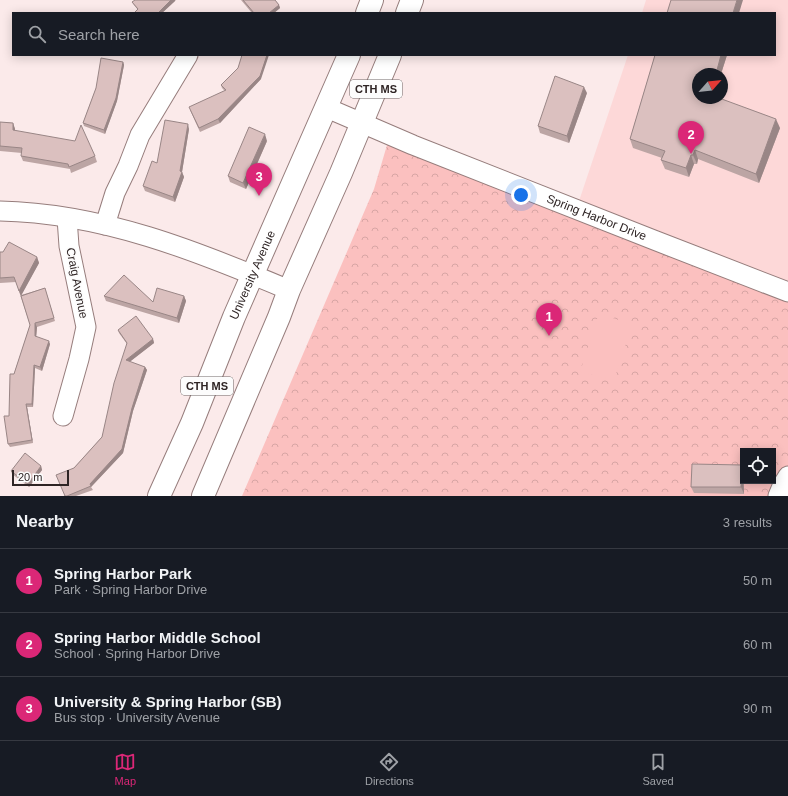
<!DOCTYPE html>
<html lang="en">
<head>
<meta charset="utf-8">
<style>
  :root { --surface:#171b24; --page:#20242c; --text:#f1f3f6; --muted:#9ea1a6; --line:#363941; --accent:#db2777 }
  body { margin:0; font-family:Arial,sans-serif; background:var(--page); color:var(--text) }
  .controls { position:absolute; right:12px; bottom:12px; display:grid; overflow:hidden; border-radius:0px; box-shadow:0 2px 10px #0003 }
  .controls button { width:36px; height:36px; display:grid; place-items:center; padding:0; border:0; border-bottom:1px solid var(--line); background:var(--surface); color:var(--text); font:20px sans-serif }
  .compass { position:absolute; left:692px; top:68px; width:36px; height:36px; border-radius:50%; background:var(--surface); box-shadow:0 2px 10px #0003; rotate:63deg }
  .scale { position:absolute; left:12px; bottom:10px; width:57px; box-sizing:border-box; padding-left:4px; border:2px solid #2e2424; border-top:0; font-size:11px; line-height:14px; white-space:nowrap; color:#2e2424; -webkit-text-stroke:3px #fcfcfc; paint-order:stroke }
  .you { position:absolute; left:521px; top:195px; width:14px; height:14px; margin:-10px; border:3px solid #fff; border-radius:50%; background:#1a73e8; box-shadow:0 0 0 6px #1a73e833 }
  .badge { display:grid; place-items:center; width:26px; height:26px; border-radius:50%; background:var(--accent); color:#fff; font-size:13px; font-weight:700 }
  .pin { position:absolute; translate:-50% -33px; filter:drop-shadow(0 1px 2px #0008) }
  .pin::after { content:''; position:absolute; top:21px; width:14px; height:12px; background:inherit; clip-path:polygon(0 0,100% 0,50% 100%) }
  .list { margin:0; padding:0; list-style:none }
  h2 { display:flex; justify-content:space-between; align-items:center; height:52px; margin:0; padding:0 16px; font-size:17px }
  h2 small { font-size:13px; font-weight:400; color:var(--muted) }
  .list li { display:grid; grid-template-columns:26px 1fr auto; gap:12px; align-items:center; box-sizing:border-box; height:64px; padding:0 16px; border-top:1px solid var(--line) }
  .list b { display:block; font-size:15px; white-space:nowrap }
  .list p { margin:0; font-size:13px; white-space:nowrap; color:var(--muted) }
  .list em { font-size:13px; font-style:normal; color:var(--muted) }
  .icon { flex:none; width:22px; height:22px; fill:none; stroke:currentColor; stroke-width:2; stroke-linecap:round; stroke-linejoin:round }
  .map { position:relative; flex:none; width:788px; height:496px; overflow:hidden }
  .search { position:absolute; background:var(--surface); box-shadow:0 2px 10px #0003; left:12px; right:12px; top:12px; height:44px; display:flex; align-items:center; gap:10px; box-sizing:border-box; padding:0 14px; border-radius:0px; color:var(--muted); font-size:15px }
  .sheet { height:244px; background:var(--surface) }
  nav { display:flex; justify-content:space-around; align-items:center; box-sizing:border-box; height:56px; border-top:1px solid var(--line); background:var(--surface); font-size:11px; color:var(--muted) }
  nav a { display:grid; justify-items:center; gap:2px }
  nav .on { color:var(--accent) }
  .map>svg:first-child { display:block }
</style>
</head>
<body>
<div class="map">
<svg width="788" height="496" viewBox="0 0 788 496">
  <defs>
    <pattern id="park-crowns" width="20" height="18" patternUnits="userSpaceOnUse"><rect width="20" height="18" fill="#fbc0bf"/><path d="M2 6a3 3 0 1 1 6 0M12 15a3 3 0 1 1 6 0" fill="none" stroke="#d7a5a4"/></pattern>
  </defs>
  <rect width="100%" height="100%" fill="#fbeaea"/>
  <!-- built -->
  <path fill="#fdd8d8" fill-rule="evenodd" d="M 646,0 L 788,0 L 788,292 L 576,210 L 628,55 L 775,55 L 775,13 L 642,13 ZM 698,74 L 722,74 L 722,98 L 698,98 Z"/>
  <!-- park -->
  <path fill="url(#park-crowns)" fill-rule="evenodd" d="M 390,135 L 788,294 L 788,496 L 242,496 L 374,189 ZM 743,451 L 773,451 L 773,481 L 743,481 Z"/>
  <!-- garden -->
  <polygon fill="#fbc0bf" points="599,313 632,325 614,380 580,372"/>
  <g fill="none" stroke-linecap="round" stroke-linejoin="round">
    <!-- minor casing -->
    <g stroke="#967d7c" stroke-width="21">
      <g id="minor">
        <path id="s1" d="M 327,108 L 413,145 L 654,240 L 788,292"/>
        <path d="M 0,211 C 102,213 197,251 289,290"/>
        <polyline points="105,225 115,193 128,166 140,135 188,55"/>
        <polyline points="63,416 79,359 86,327 69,246 67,218"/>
        <polyline points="778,496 783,484 788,476"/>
      </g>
    </g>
    <!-- major casing -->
    <g stroke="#967d7c" stroke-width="24">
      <g id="major">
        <polyline points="367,13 372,0"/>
        <polyline points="407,13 412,0"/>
        <path id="s2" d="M 159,496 L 192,423 L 234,317 L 349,55"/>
        <polyline points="203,496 279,317 289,290 341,173 390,55"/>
      </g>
    </g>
    <!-- minor -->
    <use href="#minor" stroke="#fff" stroke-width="19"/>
    <!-- major -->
    <use href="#major" stroke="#fff" stroke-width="22"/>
  </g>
  <!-- wall -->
  <g fill="#bca5a4">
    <polygon points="135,0 176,0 175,1 162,13 134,13 138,10 134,5 132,2"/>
    <polygon points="241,0 275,0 279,5 280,8 274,13 252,13"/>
    <polygon points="655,55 727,55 721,74 698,74 698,98 780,128 759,183 698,159 697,164 694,164 689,177 665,169 661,160 662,158 633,148 630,139"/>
    <polygon points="123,62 124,65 117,101 105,134 84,126 83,123 96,88"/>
    <polygon points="261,79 220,123 200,132 190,110 225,91 222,88 221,85"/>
    <polygon points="587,93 569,143 540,133 538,126"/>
    <polygon points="0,122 13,123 15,129 15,131 95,156 97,162 71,173 70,169 23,161 21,156 22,153 0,151"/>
    <polygon points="189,129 182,172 184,177 175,202 145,191 143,186 157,163"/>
    <polygon points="267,141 246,189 230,182 228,176"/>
    <polygon points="0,252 37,257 39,263 21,295 45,288 55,321 37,327 36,337 50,344 42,371 35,368 33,407 27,407 33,443 10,447 8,444 9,416 14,374 30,325 16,282 0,283"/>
    <polygon points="104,296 153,302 184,296 186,301 179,323 106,301"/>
    <polygon points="118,330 153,339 154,343 129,362 145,367 147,370 133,411 123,453 91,487 93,490 76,496 64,496 74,468 102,437 127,344 119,333"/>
    <polygon points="742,465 743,468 744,494 694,493 691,487"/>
    <polygon points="41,466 42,470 29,487 12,474 11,471"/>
  </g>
  <!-- shaded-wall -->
  <g fill="#998686">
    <polygon points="171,0 175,0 175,1 162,13 158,13"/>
    <polygon points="737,0 743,0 739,13 733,13"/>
    <polygon points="279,5 280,8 274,13 269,13"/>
    <polygon points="267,55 269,55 261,79 220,123 218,119"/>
    <polygon points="721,55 727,55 721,74 716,74"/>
    <polygon points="123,62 124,65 117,101 105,134 104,130"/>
    <polygon points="584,87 587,93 569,143 567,136"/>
    <polygon points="776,119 780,128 759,183 756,174"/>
    <polygon points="13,123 15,129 15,136 13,130"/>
    <polygon points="188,124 189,129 182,172 184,177 175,202 173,197"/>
    <polygon points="265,134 267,141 246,189 243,183"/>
    <polygon points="695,150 698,159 697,164 693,155"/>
    <polygon points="691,155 694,164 689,177 686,168"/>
    <polygon points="37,257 39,263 21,296 19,291"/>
    <polygon points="184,296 186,301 179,323 177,318"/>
    <polygon points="35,323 37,327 36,339 35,336"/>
    <polygon points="153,339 154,343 127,364 126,360"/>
    <polygon points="49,341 50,344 42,371 40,367"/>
    <polygon points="34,365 35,368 33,407 32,404"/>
    <polygon points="145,367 147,370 133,411 123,453 91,487 90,484"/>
    <polygon points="26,404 27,407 33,443 32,440"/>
    <polygon points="742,465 743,468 744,494 741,487"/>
    <polygon points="41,466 42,470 29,487 28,484"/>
  </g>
  <!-- building -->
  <g fill="#dbc0bf" stroke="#998686">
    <polygon points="135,0 171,0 158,13 134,13 138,9 132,2"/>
    <polygon points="243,0 275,0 279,5 269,13 254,13"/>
    <polygon points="671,0 737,0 733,13 667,13"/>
    <polygon points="242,55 267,55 260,76 218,119 199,128 189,107 226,90 221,85 238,68"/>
    <polygon points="655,55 721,55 716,74 698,74 698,98 719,98 776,119 756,174 695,150 693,155 691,155 686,168 661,160 665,151 630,139"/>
    <polygon points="101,58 123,62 116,98 104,130 83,123 96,88"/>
    <polygon points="555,76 584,87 567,136 538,126"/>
    <polygon points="165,120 188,124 180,171 182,172 173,197 143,186 152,161 157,163"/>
    <polygon points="0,122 13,123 13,130 75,141 81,125 95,156 69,167 68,164 21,156 22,148 0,146"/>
    <polygon points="249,127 265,134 243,183 228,176"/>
    <polygon points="9,242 37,257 19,291 14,277 0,278 0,252 3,252"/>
    <polygon points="124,275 153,302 157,288 184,296 177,318 104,296"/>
    <polygon points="45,288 54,318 35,323 35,336 49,341 40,367 34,365 32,404 26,404 32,440 8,444 4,416 9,416 10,374 14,374 30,325 21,296"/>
    <polygon points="136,316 153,339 126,360 145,367 132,408 122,449 90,484 91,486 67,496 65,496 56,475 74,468 102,437 114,383 127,343 118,330"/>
    <polygon points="25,453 41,466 28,484 11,471"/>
    <polygon points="692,464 742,465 741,487 691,487"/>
  </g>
  <g text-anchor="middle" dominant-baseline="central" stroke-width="3" stroke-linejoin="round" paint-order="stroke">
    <!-- shield labels -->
    <g fill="#fcfcfc" stroke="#6c6565" stroke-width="1">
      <rect x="350" y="80" width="52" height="18" rx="3"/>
      <rect x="181" y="377" width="52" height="18" rx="3"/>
    </g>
    <g font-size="11" font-weight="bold" fill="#2e2424">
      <text x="376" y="89">CTH MS</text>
      <text x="207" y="386">CTH MS</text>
    </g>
    <!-- street labels -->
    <g font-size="12" fill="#2e2424" stroke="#fcfcfc">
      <text stroke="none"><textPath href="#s1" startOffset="291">Spring Harbor Drive</textPath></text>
      <text stroke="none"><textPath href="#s2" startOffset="240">University Avenue</textPath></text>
      <text transform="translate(77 283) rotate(79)">Craig Avenue</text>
    </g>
  </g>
</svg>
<div class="controls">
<button><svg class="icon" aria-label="locate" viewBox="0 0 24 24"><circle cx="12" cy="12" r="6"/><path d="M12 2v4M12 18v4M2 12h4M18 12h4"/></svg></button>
</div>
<svg class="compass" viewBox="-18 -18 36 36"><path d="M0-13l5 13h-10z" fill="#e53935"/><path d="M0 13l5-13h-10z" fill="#9ea1a6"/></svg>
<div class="scale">20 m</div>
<div class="you"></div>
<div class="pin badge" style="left:549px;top:336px">1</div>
<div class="pin badge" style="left:691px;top:154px">2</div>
<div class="pin badge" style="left:259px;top:196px">3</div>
<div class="search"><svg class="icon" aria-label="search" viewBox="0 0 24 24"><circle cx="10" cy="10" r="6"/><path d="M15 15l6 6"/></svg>Search here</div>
</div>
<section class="sheet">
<h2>Nearby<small>3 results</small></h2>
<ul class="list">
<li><span class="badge">1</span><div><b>Spring Harbor Park</b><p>Park · Spring Harbor Drive</p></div><em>50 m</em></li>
<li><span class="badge">2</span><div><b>Spring Harbor Middle School</b><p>School · Spring Harbor Drive</p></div><em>60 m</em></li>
<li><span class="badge">3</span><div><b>University &amp; Spring Harbor (SB)</b><p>Bus stop · University Avenue</p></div><em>90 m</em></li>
</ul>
</section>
<nav>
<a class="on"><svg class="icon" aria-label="map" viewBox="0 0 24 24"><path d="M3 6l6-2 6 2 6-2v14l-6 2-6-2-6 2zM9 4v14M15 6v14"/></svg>Map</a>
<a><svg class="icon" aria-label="directions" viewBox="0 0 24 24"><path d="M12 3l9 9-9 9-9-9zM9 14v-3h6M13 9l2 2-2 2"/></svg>Directions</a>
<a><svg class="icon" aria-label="saved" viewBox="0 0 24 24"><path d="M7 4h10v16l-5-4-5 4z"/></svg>Saved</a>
</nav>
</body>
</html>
